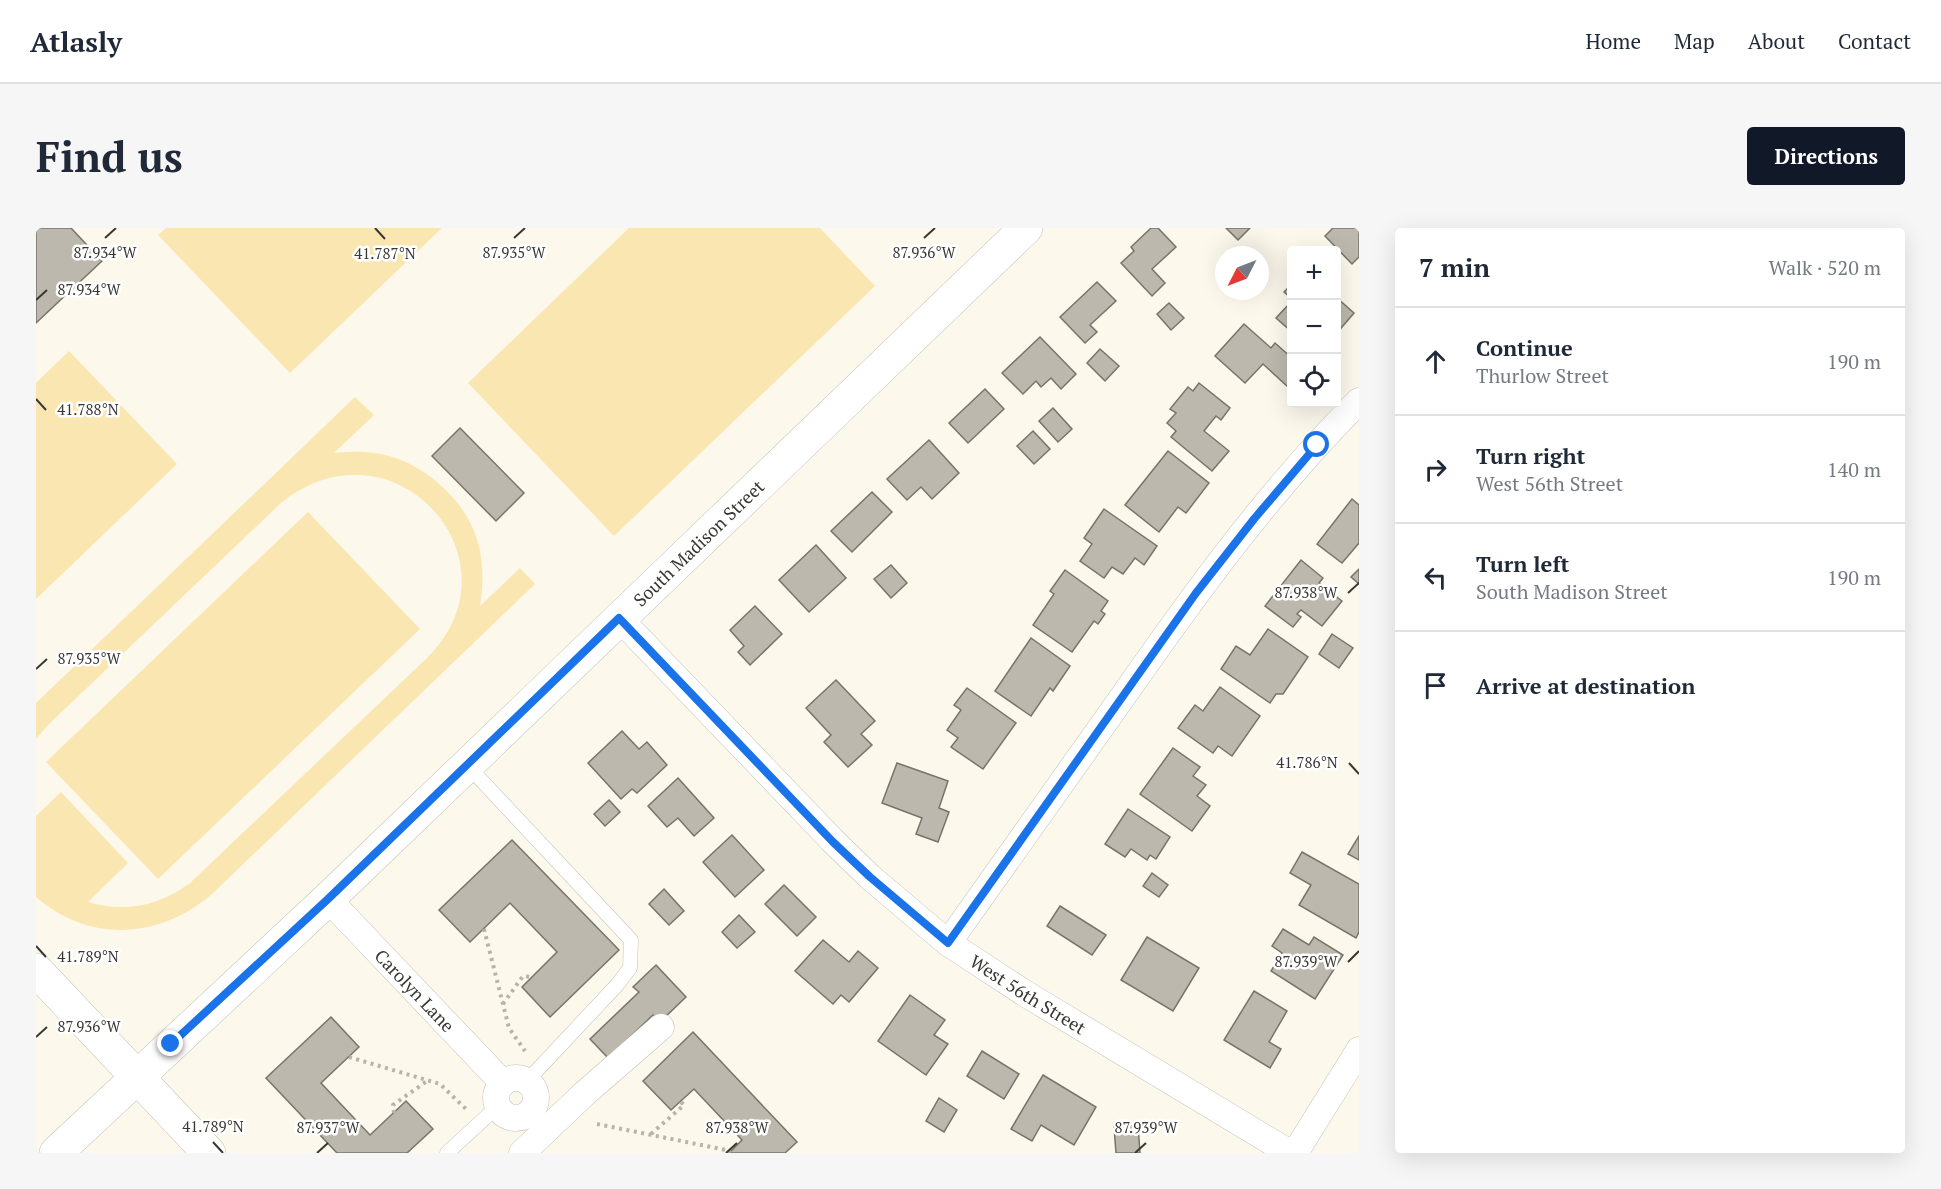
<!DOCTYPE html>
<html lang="en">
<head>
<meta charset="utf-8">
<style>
  :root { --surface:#fff; --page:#f6f6f7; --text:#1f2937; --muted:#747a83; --line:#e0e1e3; --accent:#111827 }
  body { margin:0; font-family:"PT Serif",serif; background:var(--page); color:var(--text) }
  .controls { position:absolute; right:18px; top:18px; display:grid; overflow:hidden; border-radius:6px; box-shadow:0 6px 24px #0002 }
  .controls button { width:54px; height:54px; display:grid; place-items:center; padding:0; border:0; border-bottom:2px solid var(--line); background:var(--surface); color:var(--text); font:30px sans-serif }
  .compass { position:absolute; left:1179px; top:18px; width:54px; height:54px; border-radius:50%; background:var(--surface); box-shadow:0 6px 24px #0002; rotate:228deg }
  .stop { position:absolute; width:18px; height:18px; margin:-14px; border:4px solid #1a73e8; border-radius:50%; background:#fff }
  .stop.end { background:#1a73e8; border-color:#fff; box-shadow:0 2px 6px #0008 }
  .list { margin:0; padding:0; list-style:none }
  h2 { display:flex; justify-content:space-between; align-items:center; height:78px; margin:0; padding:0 24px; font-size:26px }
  h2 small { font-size:20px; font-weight:400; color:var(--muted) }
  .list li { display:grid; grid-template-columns:39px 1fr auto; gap:18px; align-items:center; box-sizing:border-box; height:108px; padding:0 24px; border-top:2px solid var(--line) }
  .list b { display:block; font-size:22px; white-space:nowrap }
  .list p { margin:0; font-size:20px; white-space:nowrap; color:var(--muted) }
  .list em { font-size:20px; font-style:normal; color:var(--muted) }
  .icon { flex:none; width:33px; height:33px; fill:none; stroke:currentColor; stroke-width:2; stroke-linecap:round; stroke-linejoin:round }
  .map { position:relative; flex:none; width:1323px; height:925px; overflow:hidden; border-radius:6px }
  header { display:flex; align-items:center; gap:36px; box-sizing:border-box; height:84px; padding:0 30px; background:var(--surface); border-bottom:2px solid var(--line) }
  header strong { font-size:28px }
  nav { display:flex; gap:33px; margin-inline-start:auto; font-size:21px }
  .intro { display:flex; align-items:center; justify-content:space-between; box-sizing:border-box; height:144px; padding:0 36px }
  h1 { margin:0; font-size:42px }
  .button { padding:15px 27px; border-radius:6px; background:var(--accent); color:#fff; font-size:21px; font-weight:700 }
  main { display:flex; gap:36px; padding:0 36px }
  aside { flex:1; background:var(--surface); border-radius:6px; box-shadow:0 6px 24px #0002 }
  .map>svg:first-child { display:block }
</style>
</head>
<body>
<header>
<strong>Atlasly</strong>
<nav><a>Home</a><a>Map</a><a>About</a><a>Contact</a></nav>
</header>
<div class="intro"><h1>Find us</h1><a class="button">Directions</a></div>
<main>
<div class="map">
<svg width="1323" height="925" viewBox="0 0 1323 925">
  <rect width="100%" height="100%" fill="#fcf8ec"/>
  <!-- green -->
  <g fill="#fae6b0">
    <polygon points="130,0 406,0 254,145 122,7"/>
    <polygon points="593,0 784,0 839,58 578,308 432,155"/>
    <polygon points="33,123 141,236 0,371 0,155"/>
    <path d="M 319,169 L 338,187 L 298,225 C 317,223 335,223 353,228 C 371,233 387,242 401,254 C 441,288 452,327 444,378 L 484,340 L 499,356 L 177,665 C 125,711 54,716 0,669 L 0,588 L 25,564 L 92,635 L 52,674 C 89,685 123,678 154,655 L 392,429 C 489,331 357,186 246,274 L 12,497 L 0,511 L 0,475 Z"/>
    <polygon points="272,284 384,401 122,651 10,534"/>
  </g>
  <!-- building -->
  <g fill="#bcb8ad" stroke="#777469" stroke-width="1.5">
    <polygon points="0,0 35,0 66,33 0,95"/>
    <polygon points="1115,0 1122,0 1140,19 1116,41 1129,55 1116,68 1085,35 1098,23 1095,19"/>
    <polygon points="1190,0 1214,0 1202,12"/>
    <polygon points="1297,0 1323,0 1323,29 1316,36 1289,8"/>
    <polygon points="1061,54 1080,73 1054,97 1061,104 1049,115 1024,89"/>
    <polygon points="1256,56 1256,71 1248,64"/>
    <polygon points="1300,69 1318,85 1300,106"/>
    <polygon points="1256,73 1256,104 1240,90"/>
    <polygon points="1133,75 1148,90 1135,102 1121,86"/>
    <polygon points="1208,96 1235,120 1239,115 1256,130 1256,155 1252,159 1227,136 1209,155 1179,128"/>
    <polygon points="1004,109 1040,146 1025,161 1015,150 1005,159 1000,153 987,166 966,145"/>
    <polygon points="1064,121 1083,138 1069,153 1051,135"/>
    <polygon points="1163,155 1194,180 1185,192 1180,188 1168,203 1193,223 1176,243 1135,209 1140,203 1131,195 1140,185 1134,181 1152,159 1157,163"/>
    <polygon points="949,161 968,181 932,215 913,195"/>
    <polygon points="1017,180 1036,201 1022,214 1003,193"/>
    <polygon points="424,200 488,265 460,293 396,228"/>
    <polygon points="997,203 1014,221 998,236 981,218"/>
    <polygon points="893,212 923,245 896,271 885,259 871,272 851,251"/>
    <polygon points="1132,223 1173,255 1150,285 1142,279 1123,304 1089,277"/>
    <polygon points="836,264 856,284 816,324 795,303"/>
    <polygon points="1316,271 1323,277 1323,315 1306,335 1281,316"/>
    <polygon points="1068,281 1121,318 1108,337 1099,330 1087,346 1076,339 1068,350 1044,333 1056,316 1048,310"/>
    <polygon points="780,317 810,350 773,384 743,352"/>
    <polygon points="1265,332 1287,350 1283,355 1306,373 1286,398 1265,382 1261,386 1265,389 1257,399 1229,378"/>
    <polygon points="855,337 871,355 855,370 838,351"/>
    <polygon points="1323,341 1323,356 1315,349"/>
    <polygon points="1029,342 1072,373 1065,383 1069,386 1062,396 1058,393 1036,424 997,397 1018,366 1014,363"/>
    <polygon points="719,378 746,406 714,437 702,424 708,418 694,402"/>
    <polygon points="1232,401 1272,429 1247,466 1240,466 1234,475 1185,441 1200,418 1214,427"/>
    <polygon points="1296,406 1317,420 1303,440 1283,426"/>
    <polygon points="995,410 1034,438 1017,463 1014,460 995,488 959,463"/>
    <polygon points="800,452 839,493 825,506 836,517 812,539 788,514 795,507 770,480"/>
    <polygon points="1184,459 1224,488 1196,528 1182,518 1177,525 1142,500 1159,477 1167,483"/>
    <polygon points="931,460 980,495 947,541 915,519 922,510 911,502 925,482 918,477"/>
    <polygon points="586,503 603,521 611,514 631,537 601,565 596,561 585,571 552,535"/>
    <polygon points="1137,520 1164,539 1157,548 1170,557 1161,568 1174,578 1156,603 1104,566"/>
    <polygon points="861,535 912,553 903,580 913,584 902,614 880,606 886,590 846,575"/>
    <polygon points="642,550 678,590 658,608 642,590 631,599 612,578"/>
    <polygon points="573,572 584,584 569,598 558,586"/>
    <polygon points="1092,581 1134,609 1120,631 1114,627 1111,632 1095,621 1089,629 1069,616"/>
    <polygon points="696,607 728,642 699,669 667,634"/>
    <polygon points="1323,608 1323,632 1312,626"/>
    <polygon points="476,612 583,722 514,789 486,759 521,724 474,675 434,714 403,682"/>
    <polygon points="1266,624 1323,656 1323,704 1320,710 1263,677 1275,657 1254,645"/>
    <polygon points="1116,645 1132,657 1123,669 1107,658"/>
    <polygon points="748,657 780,689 761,708 729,676"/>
    <polygon points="628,661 648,683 633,697 613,676"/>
    <polygon points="1024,678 1070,707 1056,727 1011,698"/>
    <polygon points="703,687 719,704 701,720 686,704"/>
    <polygon points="1247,701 1273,717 1278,709 1307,727 1279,771 1235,743 1246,725 1236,718"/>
    <polygon points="1111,709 1163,740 1137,783 1085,752"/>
    <polygon points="787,712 813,734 822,723 842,740 813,774 805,767 797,776 759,743"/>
    <polygon points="620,737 650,769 624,794 617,787 572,830 554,811 603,764 597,759"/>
    <polygon points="1218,763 1251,783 1233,814 1245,821 1234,840 1188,812"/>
    <polygon points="874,767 909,792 898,807 912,816 890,847 842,813"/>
    <polygon points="295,789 323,819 285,855 334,907 370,873 397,901 371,925 301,925 230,850"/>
    <polygon points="657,804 761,914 749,925 693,925 706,912 658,861 635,882 607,853"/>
    <polygon points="946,823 983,846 968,871 931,848"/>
    <polygon points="1007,847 1060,879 1038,917 1005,897 996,913 975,901"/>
    <polygon points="903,870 921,882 908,904 890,893"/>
    <polygon points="1102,897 1104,925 1080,925 1078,899"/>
  </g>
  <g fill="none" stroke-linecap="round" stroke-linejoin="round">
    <!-- lane casing -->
    <g stroke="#c5c1b6" stroke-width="15">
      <g id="lane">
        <polyline points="431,537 595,712 594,740 581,757 491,853"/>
        <polyline points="411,925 462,878"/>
      </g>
    </g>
    <!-- street casing -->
    <g stroke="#c5c1b6" stroke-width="27">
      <g id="street">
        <path id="s1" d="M 583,390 L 797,613 L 834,649 L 912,715 L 990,766 L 1254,925"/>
        <path id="s2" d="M 292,671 L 467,855"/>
        <path d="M 912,715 C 971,632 1029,550 1088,467 C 1160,364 1234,262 1323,173"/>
        <circle cx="480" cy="870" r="20"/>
        <polyline points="486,925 548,866 625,799"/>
        <polyline points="1259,925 1323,822"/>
      </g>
    </g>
    <!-- secondary casing -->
    <g stroke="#c5c1b6" stroke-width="34">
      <g id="secondary">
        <polyline points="0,742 173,925"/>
        <path id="s3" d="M 20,925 L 292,671 L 990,0"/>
      </g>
    </g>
    <!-- path -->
    <g stroke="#b7b4ab" stroke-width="4" stroke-dasharray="3 4.5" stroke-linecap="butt">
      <polyline points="448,701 473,800 489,823"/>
      <polyline points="467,776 487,748 495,749"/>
      <polyline points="313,829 404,856 430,881"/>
      <polyline points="358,885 357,877 391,853"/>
      <polyline points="561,896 695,923"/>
      <polyline points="615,906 648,877 644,873"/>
    </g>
    <!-- lane -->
    <use href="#lane" stroke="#fff" stroke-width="14"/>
    <!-- street -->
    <use href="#street" stroke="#fff" stroke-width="26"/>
    <!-- secondary -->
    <use href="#secondary" stroke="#fff" stroke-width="33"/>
  </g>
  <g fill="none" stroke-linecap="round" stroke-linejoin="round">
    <!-- route -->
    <polyline stroke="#1a73e8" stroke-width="8" points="135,816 292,671 583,390 797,614 834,649 912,715 1160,365 1218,291 1281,217"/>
  </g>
  <!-- ticks -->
  <path fill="none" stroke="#393733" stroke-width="2" d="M 339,0 L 349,11M 69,10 L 80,0M 478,10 L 489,0M 888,10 L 899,0M 0,72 L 11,62M 0,171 L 10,182M 1312,365 L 1323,355M 0,441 L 11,431M 1313,535 L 1323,546M 0,718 L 10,729M 1312,734 L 1323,723M 0,809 L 11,799M 177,914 L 187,925M 281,925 L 292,915M 690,925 L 701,915M 1099,925 L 1110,915"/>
  <g text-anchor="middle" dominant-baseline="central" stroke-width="5" stroke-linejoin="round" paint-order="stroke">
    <!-- street labels -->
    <g font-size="18" fill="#393733" stroke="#fff">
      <text stroke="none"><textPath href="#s3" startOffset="886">South Madison Street</textPath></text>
      <text stroke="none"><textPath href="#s2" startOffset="126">Carolyn Lane</textPath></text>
      <text stroke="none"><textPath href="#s1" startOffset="558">West 56th Street</textPath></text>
    </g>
  </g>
  <g font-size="15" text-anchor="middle" fill="#393733" stroke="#fff" stroke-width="5" stroke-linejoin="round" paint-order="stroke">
    <text x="478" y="30">87.935°W</text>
    <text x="888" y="30">87.936°W</text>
    <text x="69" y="30">87.934°W</text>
    <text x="349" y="31">41.787°N</text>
    <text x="53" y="67">87.934°W</text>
    <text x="52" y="187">41.788°N</text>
    <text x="1270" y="370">87.938°W</text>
    <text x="53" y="436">87.935°W</text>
    <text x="1271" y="540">41.786°N</text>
    <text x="52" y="734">41.789°N</text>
    <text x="1270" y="739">87.939°W</text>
    <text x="53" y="804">87.936°W</text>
    <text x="177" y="904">41.789°N</text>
    <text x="292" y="905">87.937°W</text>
    <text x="701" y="905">87.938°W</text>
    <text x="1110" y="905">87.939°W</text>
  </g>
</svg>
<div class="controls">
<button>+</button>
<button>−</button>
<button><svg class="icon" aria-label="locate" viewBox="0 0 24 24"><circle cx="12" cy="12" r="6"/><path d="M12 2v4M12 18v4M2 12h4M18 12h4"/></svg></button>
</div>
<svg class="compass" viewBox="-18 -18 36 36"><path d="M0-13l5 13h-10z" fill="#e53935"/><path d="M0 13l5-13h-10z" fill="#747a83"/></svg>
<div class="stop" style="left:1281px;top:217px"></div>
<div class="stop end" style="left:135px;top:816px"></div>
</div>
<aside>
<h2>7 min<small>Walk · 520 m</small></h2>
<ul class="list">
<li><svg class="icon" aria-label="ahead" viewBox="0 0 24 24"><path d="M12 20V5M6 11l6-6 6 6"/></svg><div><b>Continue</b><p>Thurlow Street</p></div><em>190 m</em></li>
<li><svg class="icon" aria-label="right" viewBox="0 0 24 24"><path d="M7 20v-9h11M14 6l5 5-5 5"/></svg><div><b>Turn right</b><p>West 56th Street</p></div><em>140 m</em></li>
<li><svg class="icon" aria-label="left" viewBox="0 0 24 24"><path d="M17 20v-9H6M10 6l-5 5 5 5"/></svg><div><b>Turn left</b><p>South Madison Street</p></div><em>190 m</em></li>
<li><svg class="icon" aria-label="arrive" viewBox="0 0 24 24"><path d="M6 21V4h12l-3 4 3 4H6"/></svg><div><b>Arrive at destination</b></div></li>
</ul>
</aside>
</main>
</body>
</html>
